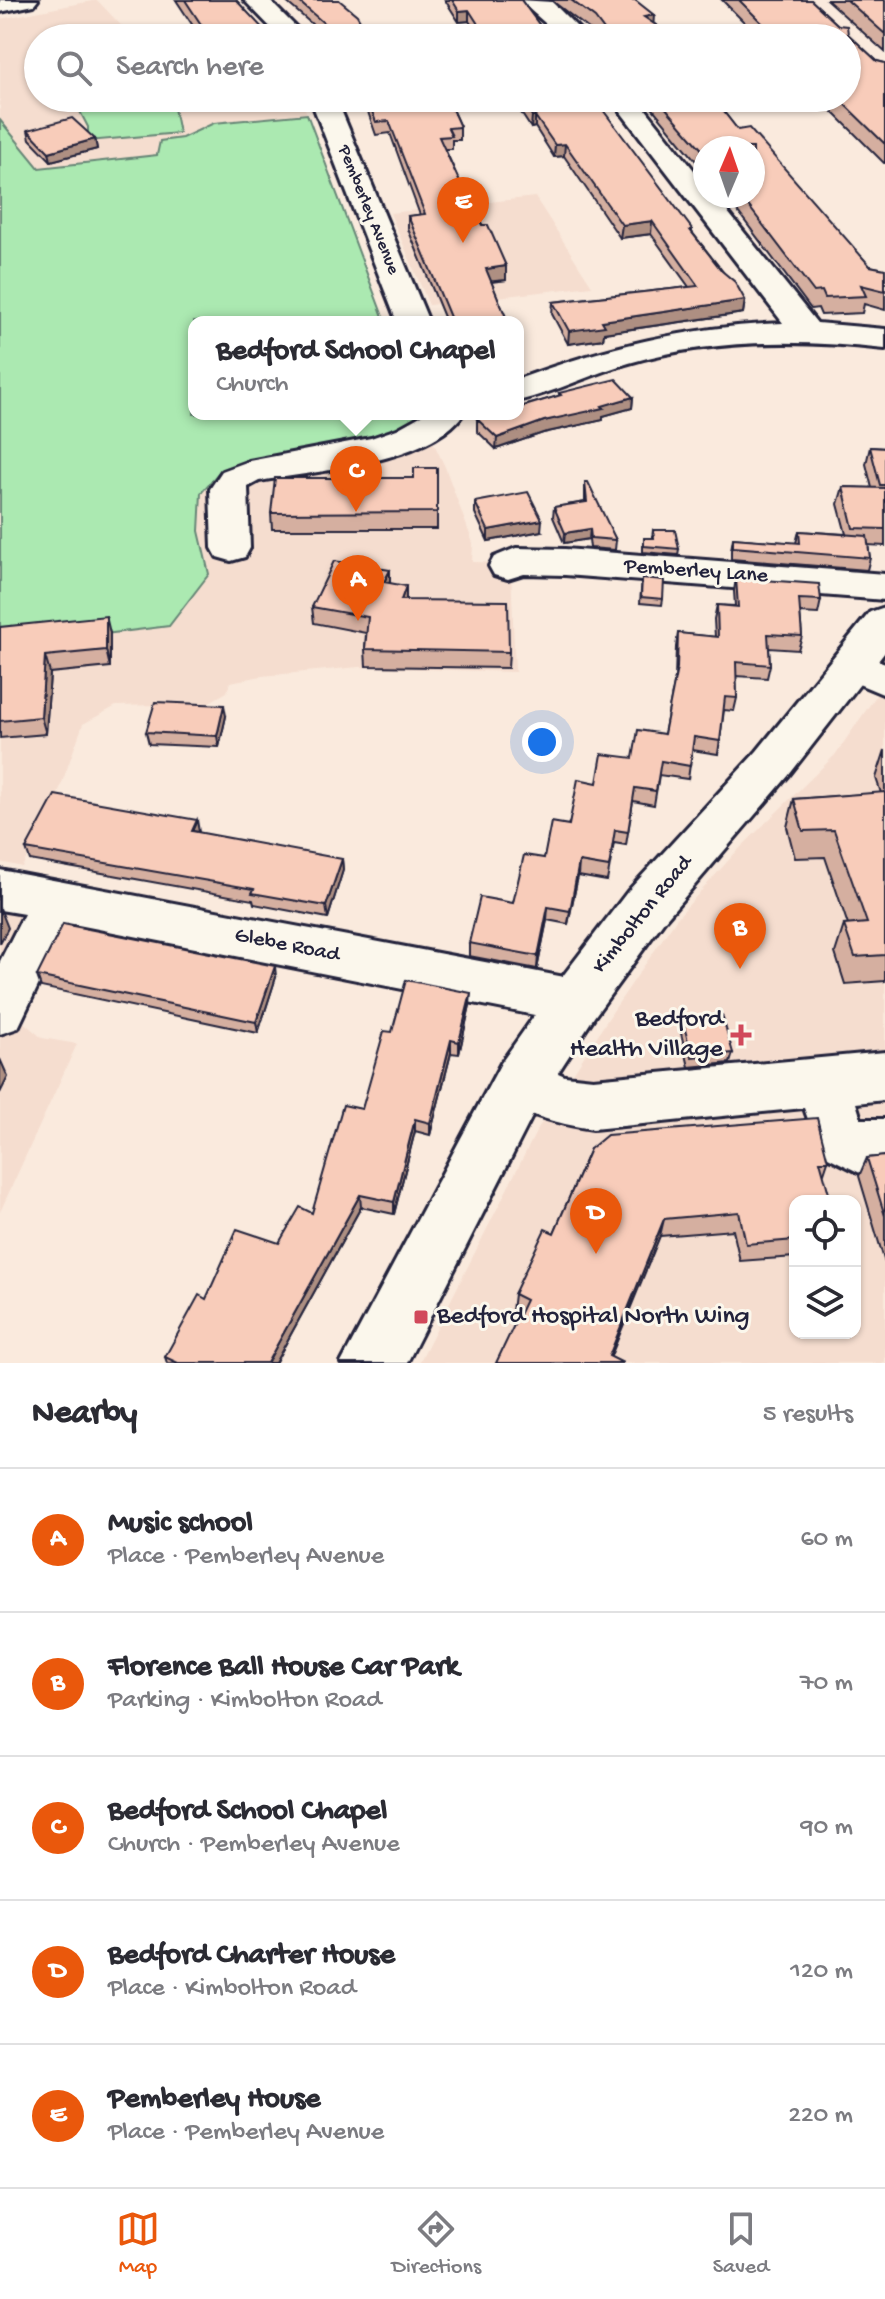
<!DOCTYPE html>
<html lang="en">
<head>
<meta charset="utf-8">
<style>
  :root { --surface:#fff; --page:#f2f2f3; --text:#2b2b33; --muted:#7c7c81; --line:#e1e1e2; --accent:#ea580c }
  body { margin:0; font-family:"Gochi Hand",sans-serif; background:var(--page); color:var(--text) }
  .controls { position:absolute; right:24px; bottom:24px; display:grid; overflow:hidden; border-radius:16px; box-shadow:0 2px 6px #0004 }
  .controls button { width:72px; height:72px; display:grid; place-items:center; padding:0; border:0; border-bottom:2px solid var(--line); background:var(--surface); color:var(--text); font:40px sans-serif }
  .compass { position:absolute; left:693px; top:136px; width:72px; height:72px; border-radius:50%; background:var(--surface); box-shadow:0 2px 6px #0004; rotate:2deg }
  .you { position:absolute; left:542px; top:742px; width:28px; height:28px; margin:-20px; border:6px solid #fff; border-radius:50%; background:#1a73e8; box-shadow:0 0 0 12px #1a73e833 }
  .badge { display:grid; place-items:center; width:52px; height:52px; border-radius:50%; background:var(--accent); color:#fff; font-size:26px; font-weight:700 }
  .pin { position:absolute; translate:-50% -66px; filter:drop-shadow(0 2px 4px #0008) }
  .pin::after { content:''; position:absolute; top:42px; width:28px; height:24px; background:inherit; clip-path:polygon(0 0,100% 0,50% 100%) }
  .popup { position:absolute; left:188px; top:316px; width:336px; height:104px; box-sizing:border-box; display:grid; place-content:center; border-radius:16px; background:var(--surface); filter:drop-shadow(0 2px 6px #0005); font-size:26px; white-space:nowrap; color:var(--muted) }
  .popup b { font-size:30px; color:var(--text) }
  .popup::after { content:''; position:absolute; left:50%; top:100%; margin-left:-16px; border:16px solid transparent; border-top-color:var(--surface) }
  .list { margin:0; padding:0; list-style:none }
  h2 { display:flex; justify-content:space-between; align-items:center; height:104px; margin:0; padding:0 32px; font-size:34px }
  h2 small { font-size:26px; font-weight:400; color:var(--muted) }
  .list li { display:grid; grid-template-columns:52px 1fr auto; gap:24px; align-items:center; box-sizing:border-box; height:144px; padding:0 32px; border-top:2px solid var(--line) }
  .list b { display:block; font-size:30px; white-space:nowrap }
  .list p { margin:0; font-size:26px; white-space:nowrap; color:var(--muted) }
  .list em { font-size:26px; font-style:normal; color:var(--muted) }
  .icon { flex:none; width:44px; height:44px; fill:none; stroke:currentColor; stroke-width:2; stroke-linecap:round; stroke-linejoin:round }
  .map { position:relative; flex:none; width:885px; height:1363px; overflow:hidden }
  .search { position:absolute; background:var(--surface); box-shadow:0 2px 6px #0004; left:24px; right:24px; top:24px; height:88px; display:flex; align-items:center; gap:20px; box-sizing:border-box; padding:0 28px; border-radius:44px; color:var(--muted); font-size:30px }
  .sheet { height:824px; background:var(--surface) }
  nav { display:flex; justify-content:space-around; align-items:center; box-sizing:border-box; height:112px; border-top:2px solid var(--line); background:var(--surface); font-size:22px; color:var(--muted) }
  nav a { display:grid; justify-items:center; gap:4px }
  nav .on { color:var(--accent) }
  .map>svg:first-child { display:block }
</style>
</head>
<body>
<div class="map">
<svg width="885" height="1363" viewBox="0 0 885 1363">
  <rect width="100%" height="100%" fill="#faeadd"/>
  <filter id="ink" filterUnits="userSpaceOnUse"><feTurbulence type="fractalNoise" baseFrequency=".0125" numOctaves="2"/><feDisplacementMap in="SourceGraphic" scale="16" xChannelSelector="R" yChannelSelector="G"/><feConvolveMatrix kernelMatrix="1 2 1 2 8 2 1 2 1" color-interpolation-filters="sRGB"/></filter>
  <g filter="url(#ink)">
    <!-- built -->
    <g fill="#f5ddcf" fill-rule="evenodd">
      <polygon points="97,0 133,38 38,38 38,98 301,98 385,322 194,322 194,414 420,414 445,467 473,543 472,562 504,563 511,569 515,672 359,667 262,676 230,682 227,692 206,704 116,706 83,724 54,805 22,867 0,862 0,19"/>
      <polygon points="535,197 592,286 429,305 390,213"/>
      <path d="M 885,683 L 885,1363 L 419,1363 L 537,1130 L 613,1011 L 677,918 L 735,853 L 835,755 ZM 795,1201 L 855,1201 L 855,1333 L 795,1333 Z"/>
      <polygon points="0,910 68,923 21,1020 42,1038 77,1044 0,1212"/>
    </g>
    <!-- green -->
    <g fill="#abe9b1" stroke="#668676" stroke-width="2">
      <polygon points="73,98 172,98 179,133 88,141 88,127"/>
      <polygon points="307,114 385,322 194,322 194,414 420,414 424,425 220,471 201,493 199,531 209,574 169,626 0,647 0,120 39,168 157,155 160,141 182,138 214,123"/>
    </g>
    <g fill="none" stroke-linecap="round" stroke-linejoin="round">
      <!-- minor casing -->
      <g stroke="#22223b" stroke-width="6">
        <g id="minor">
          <polygon points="0,0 38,0 34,5 0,12"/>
          <polygon points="244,0 269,0 307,38 281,38"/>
          <polygon points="519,0 552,2 588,38 562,38"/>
          <polygon points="310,98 336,98 429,322 397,322"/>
          <path d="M 610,98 L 637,98 L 705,184 L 705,196 L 715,196 L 817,323 L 885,329 L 885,349 C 799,339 712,339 629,363 C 591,374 556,392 518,401 L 518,379 C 605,347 690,326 783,323 Z"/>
          <path d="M 424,414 L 463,414 C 431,462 313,472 259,481 L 248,487 L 250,548 L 245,557 L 231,561 L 217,557 L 212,548 L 210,489 L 222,471 L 249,461 L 371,438 L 397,429 Z"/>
          <polygon points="516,548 565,549 885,574 885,600 565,575 524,574 508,579 494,575 489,566 494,557"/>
          <polygon points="852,650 885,663 885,695 837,675 831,665 837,655"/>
          <polygon points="0,870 575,979 593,985 600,1001 593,1017 575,1023 68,923 18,1028 0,1034 0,961 24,914 0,910"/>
          <path d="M 885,1052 L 885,1100 L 856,1103 L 861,1119 L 885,1119 L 885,1171 L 860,1173 L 820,1153 L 804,1108 L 593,1129 C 569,1126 520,1115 503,1098 C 499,1095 497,1086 494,1081 L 502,1064 L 521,1057 L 565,1076 L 593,1079 Z"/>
        </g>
      </g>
      <!-- major casing -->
      <g stroke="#22223b" stroke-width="6">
        <polygon id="major" points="885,607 885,652 789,775 664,921 594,1017 541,1099 407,1363 341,1363 501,1063 556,985 628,891 757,751 870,612"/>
      </g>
      <!-- minor -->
      <use href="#minor" fill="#fbf7ec" fill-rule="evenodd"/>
      <!-- major -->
      <use href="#major" fill="#fbf7ec" fill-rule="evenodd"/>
    </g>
    <!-- wall -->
    <g fill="#d5afa0" stroke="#22223b" stroke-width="2">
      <polygon points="176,0 236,0 270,38 201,38"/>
      <polygon points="284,0 339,0 370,38 328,38"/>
      <polygon points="445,0 521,0 549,38 480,38 469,21 459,22"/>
      <polygon points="551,0 635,0 653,23 675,38 597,38 594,33"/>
      <polygon points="722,0 811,0 877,61 885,63 885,163 884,163 819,98 847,98 847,38 760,38"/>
      <polygon points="827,0 885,0 885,52"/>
      <polygon points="350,98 447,98 460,127 460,140 452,140 452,149 445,149 467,198 506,266 506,280 491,282 508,322 446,322 408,229 408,216 420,215 390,133 376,135 367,109 356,110"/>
      <polygon points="516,98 520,98 692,229 692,232 745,300 743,313 604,333 603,339 568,344 552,314 553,302 689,287 651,234 620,238 564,156 554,157 535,127 531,128 516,105"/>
      <polygon points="644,98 713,98 738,130 870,266 885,269 885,310 864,304 862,313 821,315 818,308 811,309 726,196 753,196 705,148 705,172"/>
      <polygon points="28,130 95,139 97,149 51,161 30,139"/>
      <polygon points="559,393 633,397 632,408 603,416 603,420 543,433 496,449 477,431 477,419 559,396"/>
      <polygon points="870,447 885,448 885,546 868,545 870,558 867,570 731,559 731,550 733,538 796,543 799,531 846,534 838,504 843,487 872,488 866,464"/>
      <polygon points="437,468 437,529 272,529 271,513 414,478"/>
      <polygon points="585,482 616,540 615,550 590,548 589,539 564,543 553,517 554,507 585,502"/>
      <polygon points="475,502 541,531 488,541 475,513"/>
      <polygon points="653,530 679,549 678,555 643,552 643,544 652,538"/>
      <polygon points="390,570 390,583 406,600 509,652 508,668 366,666 365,649 366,633 314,623 312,607"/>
      <polygon points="642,578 663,599 662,605 640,603"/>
      <polygon points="736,578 821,600 818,614 800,613 802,636 798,650 769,648 770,665 767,678 736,676 737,698 734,711 724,710 718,754 692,750 688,779 659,775 654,805 633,801 626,845 614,843 607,881 578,876 568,924 547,920 537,969 469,956 469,943 513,903 597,783 633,758 664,734 675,679 676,647 678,633 715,637 714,619 717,605 735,606 734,591"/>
      <polygon points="0,627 110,633 110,667 50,673 46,734 0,738"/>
      <polygon points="226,716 219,747 149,744 146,732"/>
      <polygon points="885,750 885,981 845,984 835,953 844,925 848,925 825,857 795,858 787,827 794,799 881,793 876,778"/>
      <polygon points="26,849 342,859 343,870 328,918 254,904 253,900 30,860"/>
      <polygon points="37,976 276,977 258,1033 41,987"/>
      <polygon points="470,1005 459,1054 451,1053 430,1135 415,1131 394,1214 361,1207 275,1363 167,1363 165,1357 206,1299 279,1243 312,1213 362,1109 392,1032"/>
      <polygon points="682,1018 733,1053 730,1063 689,1067 680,1029"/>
      <polygon points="590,1149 828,1161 824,1173 795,1201 795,1257 740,1261 733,1230 660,1236 519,1314 512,1311 514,1294 554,1233"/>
      <polygon points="885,1156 885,1263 859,1176 867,1158"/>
    </g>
    <!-- shaded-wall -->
    <g fill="#ae8f82" stroke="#22223b" stroke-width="2">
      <polygon points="469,10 469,21 459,22 459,11"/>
      <polygon points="654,15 653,30 644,17"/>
      <polygon points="355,98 366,98 367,109 356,110"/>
      <polygon points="532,116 535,116 535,127 531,128"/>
      <polygon points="95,139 97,149 51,161 49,152"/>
      <polygon points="565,144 564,156 554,157 555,145"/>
      <polygon points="652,221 651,234 620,238 622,225"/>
      <polygon points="506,266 506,280 485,282 486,269"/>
      <polygon points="745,300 743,313 604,333 603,339 568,344 569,331 602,321"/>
      <polygon points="633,397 632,408 603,416 603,420 543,433 496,449 497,438 544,421"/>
      <polygon points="542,520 541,531 488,541 488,530"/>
      <polygon points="590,529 589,539 564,543 565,533"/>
      <polygon points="390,570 390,587 384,582"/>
      <polygon points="406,586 406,602 401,600"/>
      <polygon points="106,616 110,633 110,667 106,650"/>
      <polygon points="45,656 50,673 46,734 41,717"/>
      <polygon points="224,705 226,716 219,747 217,736"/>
      <polygon points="197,820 199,832 192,831"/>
      <polygon points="342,859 343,870 328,918 326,906"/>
      <polygon points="579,862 578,876 568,924 570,911"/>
      <polygon points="548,907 547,920 537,969 538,956"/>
      <polygon points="0,908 8,928 0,943"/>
      <polygon points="275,966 276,977 258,1033 256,1022"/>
      <polygon points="471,993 470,1005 459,1054 459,1042"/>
      <polygon points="451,1040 451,1053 430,1135 430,1123"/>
      <polygon points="0,1059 8,1077 0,1093"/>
      <polygon points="415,1119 415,1131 394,1214 394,1202"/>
      <polygon points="360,1195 361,1207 275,1363 267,1363"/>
      <polygon points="664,1219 660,1236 608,1363 609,1356"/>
    </g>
    <!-- building -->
    <g fill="#f8ccba" stroke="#22223b" stroke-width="2">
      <polygon points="185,0 236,0 268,34 270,38 210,38"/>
      <polygon points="297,0 339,0 357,15 370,38 329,38 327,33 334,32"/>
      <polygon points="452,0 521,0 549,38 487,38 469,10 459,11"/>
      <polygon points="571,0 635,0 654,15 644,17 675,38 610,38 595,18"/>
      <polygon points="739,0 811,0 838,25 847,26 848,34 877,61 885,63 885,144 838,98 847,98 847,38 777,38"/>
      <polygon points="847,0 885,0 885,34"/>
      <polygon points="367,98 447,98 460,127 448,128 452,136 439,137 467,198 482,225 488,225 506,266 486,269 508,322 452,322 408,216 425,214 389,121 376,122"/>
      <polygon points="520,98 594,98 692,229 690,230 722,271 735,282 745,300 602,321 605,326 569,331 553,302 698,286 652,221 622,225 565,144 555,145 535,116 532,116"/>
      <polygon points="657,98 713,98 738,130 749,128 870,266 885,269 885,291 861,285 866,296 825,298 822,291 814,292 741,196 753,196 753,148 705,148 705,153"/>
      <polygon points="72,118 95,139 49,152 28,130"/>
      <polygon points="616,379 633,397 602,406 604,408 544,421 497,438 477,419 496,414 518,414 518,408 561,395 559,393"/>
      <polygon points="870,447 885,448 885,485 880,485"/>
      <polygon points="414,468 437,468 437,512 271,513 275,478 414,478"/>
      <polygon points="585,482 588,482 616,540 591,538 590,529 565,533 554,507 587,502"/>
      <polygon points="843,487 885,488 885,529 853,528"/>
      <polygon points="528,492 542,520 488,530 475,502"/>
      <polygon points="653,530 675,530 679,549 644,546 644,538 654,538"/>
      <polygon points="799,531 867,536 870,558 733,547 733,538 800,543"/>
      <polygon points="334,561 390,570 384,582 406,586 401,600 508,601 509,652 365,649 368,617 312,607"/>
      <polygon points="642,578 664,580 663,599 641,597"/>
      <polygon points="736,578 819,584 821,600 799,599 802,636 768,634 770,665 736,662 737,698 725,697 720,741 694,737 690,766 661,761 656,791 635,788 628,832 615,830 609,867 579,862 570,911 548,907 538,956 469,943 480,897 513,903 524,855 544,858 551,822 569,825 578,779 597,783 602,754 633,758 638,730 664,734 677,668 678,633 718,637 717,605 738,607"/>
      <polygon points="106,616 106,650 45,656 41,717 0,721 0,627"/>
      <polygon points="155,702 224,705 217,736 146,732"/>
      <polygon points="885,792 885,955 855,957 844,925 867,923 834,830 803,831 794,799"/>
      <polygon points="55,795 197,820 192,831 342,859 326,906 252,893 254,889 26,849"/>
      <polygon points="63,924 275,966 256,1022 37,976"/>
      <polygon points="406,980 471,993 459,1042 451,1040 430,1123 415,1119 394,1202 360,1195 267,1363 178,1363 165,1357 199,1295 206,1299 237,1229 279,1243 300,1207 312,1213 343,1105 362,1109 384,1031 392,1032"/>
      <polygon points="722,1015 733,1053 692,1057 682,1018"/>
      <polygon points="817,1118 828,1161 820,1161 831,1201 795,1201 795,1240 746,1244 739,1212 664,1219 609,1356 623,1363 496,1363 526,1300 514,1294 545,1229 554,1233 590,1149 607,1135"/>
      <polygon points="885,1156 885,1216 867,1158"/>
    </g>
  </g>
  <!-- markers -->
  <g fill="#d1495b" stroke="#fbf7ec" stroke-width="3">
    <path d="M737 1023h8v8h8v8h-8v8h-8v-8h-8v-8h8z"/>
    <rect x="413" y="1309" width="16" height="16" rx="4"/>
  </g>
  <g text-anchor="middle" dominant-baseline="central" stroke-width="6" stroke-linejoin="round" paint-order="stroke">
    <!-- far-street labels -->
    <g font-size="18" fill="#22223b" stroke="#fbf7ec">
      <text transform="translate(368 210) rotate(68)">Pemberley Avenue</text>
    </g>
    <!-- street labels -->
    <g font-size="22" fill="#22223b" stroke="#fbf7ec">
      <text transform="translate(696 572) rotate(4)">Pemberley Lane</text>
      <text transform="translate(643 915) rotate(-51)">Kimbolton Road</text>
      <text transform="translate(287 946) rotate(11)">Glebe Road</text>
    </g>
    <!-- near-poi labels -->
    <g font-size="26" fill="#22223b" stroke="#fbf7ec" text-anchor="end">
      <text x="723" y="1020">Bedford<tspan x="723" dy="30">Health Village</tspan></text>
      <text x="437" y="1317" text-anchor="start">Bedford Hospital North Wing</text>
    </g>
  </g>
</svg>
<div class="controls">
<button><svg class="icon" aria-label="locate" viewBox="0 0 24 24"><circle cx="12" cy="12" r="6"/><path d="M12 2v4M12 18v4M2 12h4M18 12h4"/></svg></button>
<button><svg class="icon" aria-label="layers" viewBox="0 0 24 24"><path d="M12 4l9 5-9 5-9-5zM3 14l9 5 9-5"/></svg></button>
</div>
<svg class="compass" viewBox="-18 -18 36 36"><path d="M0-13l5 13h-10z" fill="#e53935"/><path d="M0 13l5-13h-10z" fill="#7c7c81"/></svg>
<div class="you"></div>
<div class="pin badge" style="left:358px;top:621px">A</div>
<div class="pin badge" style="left:740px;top:969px">B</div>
<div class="pin badge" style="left:356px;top:512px">C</div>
<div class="popup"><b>Bedford School Chapel</b>Church</div>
<div class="pin badge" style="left:596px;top:1254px">D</div>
<div class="pin badge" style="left:463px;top:243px">E</div>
<div class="search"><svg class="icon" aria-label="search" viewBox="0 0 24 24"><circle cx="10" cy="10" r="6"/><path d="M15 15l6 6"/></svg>Search here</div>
</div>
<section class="sheet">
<h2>Nearby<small>5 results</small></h2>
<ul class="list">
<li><span class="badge">A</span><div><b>Music school</b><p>Place · Pemberley Avenue</p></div><em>60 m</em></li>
<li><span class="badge">B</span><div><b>Florence Ball House Car Park</b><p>Parking · Kimbolton Road</p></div><em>70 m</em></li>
<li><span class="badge">C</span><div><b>Bedford School Chapel</b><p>Church · Pemberley Avenue</p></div><em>90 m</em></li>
<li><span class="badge">D</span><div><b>Bedford Charter House</b><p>Place · Kimbolton Road</p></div><em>120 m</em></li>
<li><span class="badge">E</span><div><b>Pemberley House</b><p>Place · Pemberley Avenue</p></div><em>220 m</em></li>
</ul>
</section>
<nav>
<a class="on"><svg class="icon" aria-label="map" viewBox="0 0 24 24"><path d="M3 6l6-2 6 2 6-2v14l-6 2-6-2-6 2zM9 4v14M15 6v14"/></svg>Map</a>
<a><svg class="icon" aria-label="directions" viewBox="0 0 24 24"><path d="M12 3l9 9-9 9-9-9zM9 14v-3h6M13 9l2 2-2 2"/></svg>Directions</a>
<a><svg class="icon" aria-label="saved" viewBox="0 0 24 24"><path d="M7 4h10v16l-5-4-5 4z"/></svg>Saved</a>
</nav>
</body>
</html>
